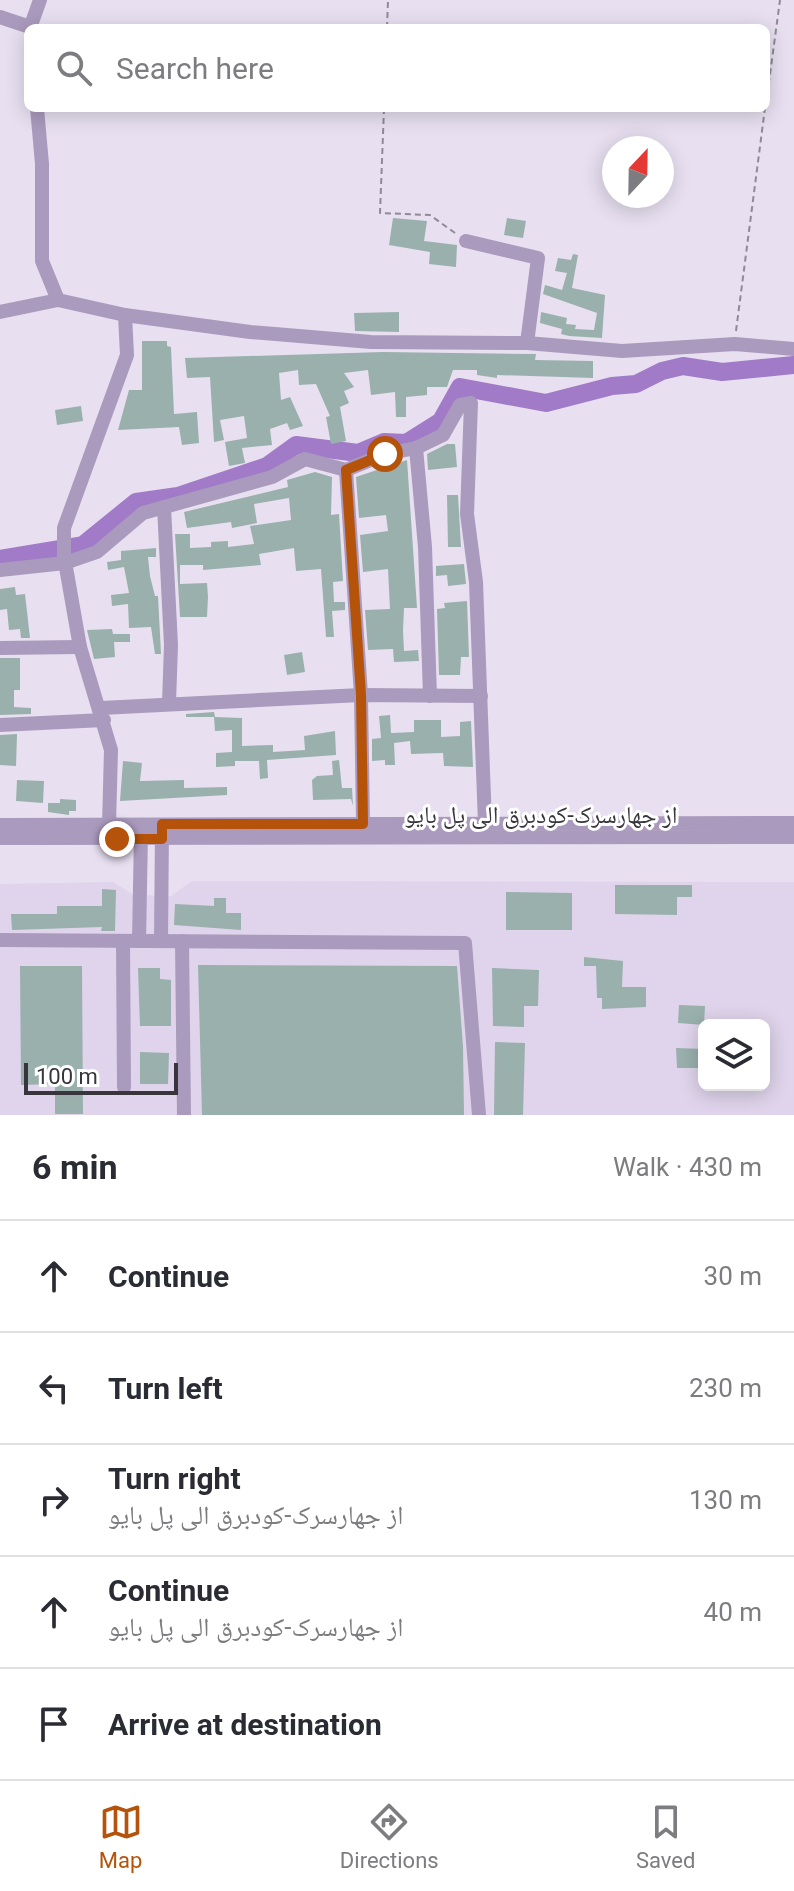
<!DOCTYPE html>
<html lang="en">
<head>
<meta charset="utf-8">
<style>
  :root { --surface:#fff; --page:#f7f7f7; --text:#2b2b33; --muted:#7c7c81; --line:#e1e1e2; --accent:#b45309 }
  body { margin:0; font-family:Roboto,"Noto Naskh Arabic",sans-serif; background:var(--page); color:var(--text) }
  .controls { position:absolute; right:24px; bottom:24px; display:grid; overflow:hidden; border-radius:12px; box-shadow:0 4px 20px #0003 }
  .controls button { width:72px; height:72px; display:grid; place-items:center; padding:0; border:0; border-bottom:2px solid var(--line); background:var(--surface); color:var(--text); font:40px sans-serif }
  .compass { position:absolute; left:602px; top:136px; width:72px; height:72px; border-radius:50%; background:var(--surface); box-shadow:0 4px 20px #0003; rotate:22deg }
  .scale { position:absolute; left:24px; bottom:20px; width:154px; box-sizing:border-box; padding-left:8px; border:4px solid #38353c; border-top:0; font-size:22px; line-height:28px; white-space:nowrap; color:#38353c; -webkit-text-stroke:6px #fff; paint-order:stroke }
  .stop { position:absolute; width:24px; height:24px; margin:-18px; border:6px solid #b45309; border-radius:50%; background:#fff }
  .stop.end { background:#b45309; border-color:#fff; box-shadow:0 2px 8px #0008 }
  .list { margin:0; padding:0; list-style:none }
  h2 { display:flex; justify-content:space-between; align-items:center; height:104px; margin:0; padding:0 32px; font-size:34px }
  h2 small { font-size:26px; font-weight:400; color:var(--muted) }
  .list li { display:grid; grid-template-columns:52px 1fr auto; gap:24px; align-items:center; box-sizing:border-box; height:112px; padding:0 32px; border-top:2px solid var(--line) }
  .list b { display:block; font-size:30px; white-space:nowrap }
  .list p { margin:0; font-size:26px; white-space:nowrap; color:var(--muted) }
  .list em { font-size:26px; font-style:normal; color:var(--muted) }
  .icon { flex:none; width:44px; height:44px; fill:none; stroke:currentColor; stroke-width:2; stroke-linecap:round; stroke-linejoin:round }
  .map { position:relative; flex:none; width:794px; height:1115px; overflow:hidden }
  .search { position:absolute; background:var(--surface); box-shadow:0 4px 20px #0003; left:24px; right:24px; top:24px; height:88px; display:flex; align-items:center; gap:20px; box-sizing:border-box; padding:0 28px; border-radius:12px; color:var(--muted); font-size:30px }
  .sheet { height:664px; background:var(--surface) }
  nav { display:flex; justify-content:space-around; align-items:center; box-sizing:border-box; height:112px; border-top:2px solid var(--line); background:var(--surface); font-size:22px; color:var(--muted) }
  nav a { display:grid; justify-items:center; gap:4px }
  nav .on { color:var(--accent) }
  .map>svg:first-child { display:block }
</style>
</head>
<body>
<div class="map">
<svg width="794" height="1115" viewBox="0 0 794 1115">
  <rect width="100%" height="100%" fill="#e8e0f1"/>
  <!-- built -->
  <path fill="#dfd4eb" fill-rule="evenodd" d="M 192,881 L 794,882 L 794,1115 L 0,1115 L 0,884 L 113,882 L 134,895 L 171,896 ZM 704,1025 L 764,1025 L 764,1085 L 704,1085 Z"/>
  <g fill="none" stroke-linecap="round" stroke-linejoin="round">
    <!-- river -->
    <polyline stroke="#a17ac8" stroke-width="18" points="0,559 83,545 136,502 178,496 267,466 296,445 358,453 384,442 406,443 441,421 460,387 546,403 612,386 636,384 662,371 683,366 722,372 794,365"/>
  </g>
  <!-- building -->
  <g fill="#99b0ac">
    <polygon points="393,218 427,221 424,241 457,245 456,267 429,264 430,252 389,245"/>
    <polygon points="507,218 526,221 523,238 504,235"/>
    <polygon points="573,254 578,255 572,288 605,295 602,338 569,336 561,334 562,329 540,323 541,312 567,318 566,324 576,325 575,329 594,330 597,313 543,294 545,285 562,290 567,273 555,271 558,258 571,260"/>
    <polygon points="399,312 399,332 355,331 354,313"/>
    <polygon points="142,341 167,341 167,346 171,347 174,414 197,412 199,443 182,445 179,427 118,430 129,390 142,390"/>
    <polygon points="383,352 536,354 535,360 593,361 593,378 497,375 497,378 477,375 477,370 453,370 447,387 427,387 427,395 406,397 406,417 396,417 395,392 371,395 368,370 344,373 354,387 344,391 349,403 340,407 346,441 331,444 326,417 330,416 316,384 299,385 298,370 279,373 281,400 290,397 303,426 290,430 287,423 270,429 272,445 242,448 245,463 229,466 225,442 247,438 244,416 220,420 224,440 214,442 210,377 187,378 185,358"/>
    <polygon points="81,406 83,421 57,425 55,410"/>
    <polygon points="447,444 455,444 457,467 428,470 427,454"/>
    <polygon points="407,460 417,608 404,608 403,631 404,651 418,650 419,661 394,662 393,649 368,650 365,610 390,609 388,569 363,572 360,535 388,531 386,515 359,518 356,477"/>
    <polygon points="315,472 332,477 331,515 339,514 343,581 333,582 334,602 345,602 345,610 332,611 334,637 326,637 321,569 296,571 294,548 259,554 261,565 203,570 203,565 180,565 180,584 207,583 208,597 207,617 180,617 175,534 190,534 190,548 211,547 211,542 228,541 228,547 254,544 250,526 291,520 289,498 254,504 257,523 232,528 231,522 187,528 184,512 288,487 287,480"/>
    <polygon points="447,495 458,495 461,547 448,547"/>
    <polygon points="156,548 156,557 148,557 150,576 155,596 158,596 161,654 155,654 151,627 129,628 128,604 112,606 111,595 129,593 124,567 108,570 107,562 121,560 121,551"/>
    <polygon points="464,564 466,584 448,586 447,575 436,576 436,566"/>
    <polygon points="15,587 16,595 25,594 30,638 21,638 20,629 9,630 7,609 0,610 0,589"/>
    <polygon points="467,601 469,657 461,657 460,675 439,675 437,609 445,608 444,603"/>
    <polygon points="112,629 113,634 130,634 130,642 114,642 115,657 94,659 87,630"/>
    <polygon points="302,652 305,672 287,675 284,655"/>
    <polygon points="0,658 20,658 20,690 14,690 14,707 31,708 31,714 0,715"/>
    <polygon points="214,712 215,717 242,718 242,746 273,745 273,752 305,750 304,736 335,731 336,755 267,760 268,778 260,779 259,761 235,761 235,766 216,767 216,753 232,752 232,730 215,731 214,717 186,717 186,714"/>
    <polygon points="390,715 391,733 414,732 414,720 441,720 441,737 460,736 460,722 471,721 473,767 444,766 443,753 411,754 410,741 394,743 395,765 385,765 385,760 372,761 372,739 381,738 379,716"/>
    <polygon points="17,734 16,766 0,765 0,735"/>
    <polygon points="339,760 342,788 352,788 353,806 351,799 313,800 312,780 317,776 333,775 332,761"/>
    <polygon points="123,761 142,763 140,781 184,780 184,788 227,787 227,795 120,801"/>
    <polygon points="17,780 44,781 43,803 16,801"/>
    <polygon points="60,799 76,800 76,811 69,811 69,815 48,812 48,803 60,803"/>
    <polygon points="615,885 692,885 692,897 677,897 677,915 615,914"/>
    <polygon points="102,889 116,890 115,931 101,931 102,927 12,930 11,914 57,914 57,906 102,906"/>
    <polygon points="506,892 572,893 572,930 506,930"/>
    <polygon points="214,898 226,898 226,913 241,913 241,930 174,925 175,904 214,906"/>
    <polygon points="584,957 623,961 622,987 646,987 646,1007 602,1009 602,998 597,998 596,966 584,966"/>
    <polygon points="198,965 457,966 463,1047 464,1115 202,1115"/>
    <polygon points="20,966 82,966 83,1114 55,1114 55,1084 21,1085"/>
    <polygon points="138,968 160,968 160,979 171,980 171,1026 140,1026"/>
    <polygon points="492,968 539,970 538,1006 524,1006 524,1027 493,1026"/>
    <polygon points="679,1005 705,1006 704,1025 678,1023"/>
    <polygon points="495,1042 525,1043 523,1115 494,1115"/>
    <polygon points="676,1048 704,1049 704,1068 677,1068"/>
    <polygon points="140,1052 169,1053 168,1084 140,1084"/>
  </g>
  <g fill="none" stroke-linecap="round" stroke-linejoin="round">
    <!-- path -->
    <g stroke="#8f8a96" stroke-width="2" stroke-dasharray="6 4" stroke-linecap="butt">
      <polyline points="387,28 388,0"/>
      <polyline points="766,104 780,0"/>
      <polyline points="384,108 380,213 430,215 455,233"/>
      <polyline points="736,331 765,108"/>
    </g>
    <!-- minor -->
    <g stroke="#aa9abd" stroke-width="14">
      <polyline points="0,17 30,27"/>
      <polyline points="30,28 40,0"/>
      <polyline points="37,108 42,164 42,261 58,300 125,315 250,332 371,342 527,343 622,351 735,344 794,349"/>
      <polyline points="466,241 538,258 527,343"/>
      <polyline points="0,312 58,300"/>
      <polyline points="416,448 425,547 430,696"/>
      <polyline points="346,470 361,695 363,824"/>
      <polyline points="164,507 171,645 169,703"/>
      <polyline points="0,570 65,563 97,552 143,513 272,477 305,459 346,470 385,454 416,448 443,435 460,405 471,403 467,514 476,582 485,824"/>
      <polyline points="0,648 80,647"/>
      <polyline points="101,708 361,695 481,696"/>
      <polyline points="0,725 104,720"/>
      <polyline points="0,825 794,823"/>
      <polyline points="109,825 111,750 80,647 64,556 64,528 127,355 125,315"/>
      <polyline points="0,838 794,837"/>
      <polyline points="0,940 465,943 479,1115"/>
      <polyline points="123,941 124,1087"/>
      <polyline points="139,941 141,833"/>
      <polyline points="161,941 162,829"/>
      <polyline points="182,941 184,1115"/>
    </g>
  </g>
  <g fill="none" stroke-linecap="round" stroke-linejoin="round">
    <!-- route -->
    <polyline stroke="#b45309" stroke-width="10" points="117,839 162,839 162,824 363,824 361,695 346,470 385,454"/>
  </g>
  <g text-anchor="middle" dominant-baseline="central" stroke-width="6" stroke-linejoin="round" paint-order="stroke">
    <!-- street labels -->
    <g font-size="24" fill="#38353c" stroke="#fff">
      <text x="541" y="815">از جهارسرک-کودبرق الی پل بایو</text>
    </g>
  </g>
</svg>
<div class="controls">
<button><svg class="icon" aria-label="layers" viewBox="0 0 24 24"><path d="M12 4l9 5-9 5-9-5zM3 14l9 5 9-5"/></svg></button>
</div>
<svg class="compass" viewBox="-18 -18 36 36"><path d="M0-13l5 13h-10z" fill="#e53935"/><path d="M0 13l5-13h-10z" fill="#7c7c81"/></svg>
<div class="scale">100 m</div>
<div class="stop" style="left:385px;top:454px"></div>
<div class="stop end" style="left:117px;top:839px"></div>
<div class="search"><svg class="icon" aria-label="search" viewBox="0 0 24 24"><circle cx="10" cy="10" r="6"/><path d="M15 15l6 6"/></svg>Search here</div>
</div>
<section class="sheet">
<h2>6 min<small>Walk · 430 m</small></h2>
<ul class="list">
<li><svg class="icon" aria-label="ahead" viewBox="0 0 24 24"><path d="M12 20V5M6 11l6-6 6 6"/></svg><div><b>Continue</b></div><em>30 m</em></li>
<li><svg class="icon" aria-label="left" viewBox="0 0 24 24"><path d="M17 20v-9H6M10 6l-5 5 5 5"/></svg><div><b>Turn left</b></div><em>230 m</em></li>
<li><svg class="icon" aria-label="right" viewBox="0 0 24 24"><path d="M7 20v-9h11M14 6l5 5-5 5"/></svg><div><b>Turn right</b><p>از جهارسرک-کودبرق الی پل بایو</p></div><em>130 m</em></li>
<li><svg class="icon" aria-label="ahead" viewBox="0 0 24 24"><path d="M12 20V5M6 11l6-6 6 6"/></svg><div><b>Continue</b><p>از جهارسرک-کودبرق الی پل بایو</p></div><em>40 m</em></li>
<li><svg class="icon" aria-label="arrive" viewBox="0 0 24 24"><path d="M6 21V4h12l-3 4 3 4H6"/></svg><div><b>Arrive at destination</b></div></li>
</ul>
</section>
<nav>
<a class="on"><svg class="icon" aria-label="map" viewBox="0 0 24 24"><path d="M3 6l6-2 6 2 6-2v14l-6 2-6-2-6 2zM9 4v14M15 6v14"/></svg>Map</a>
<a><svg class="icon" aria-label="directions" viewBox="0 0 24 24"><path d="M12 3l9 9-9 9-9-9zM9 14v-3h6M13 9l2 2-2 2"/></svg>Directions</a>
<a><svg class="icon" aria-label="saved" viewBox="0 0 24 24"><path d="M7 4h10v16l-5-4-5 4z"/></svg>Saved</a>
</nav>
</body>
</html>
